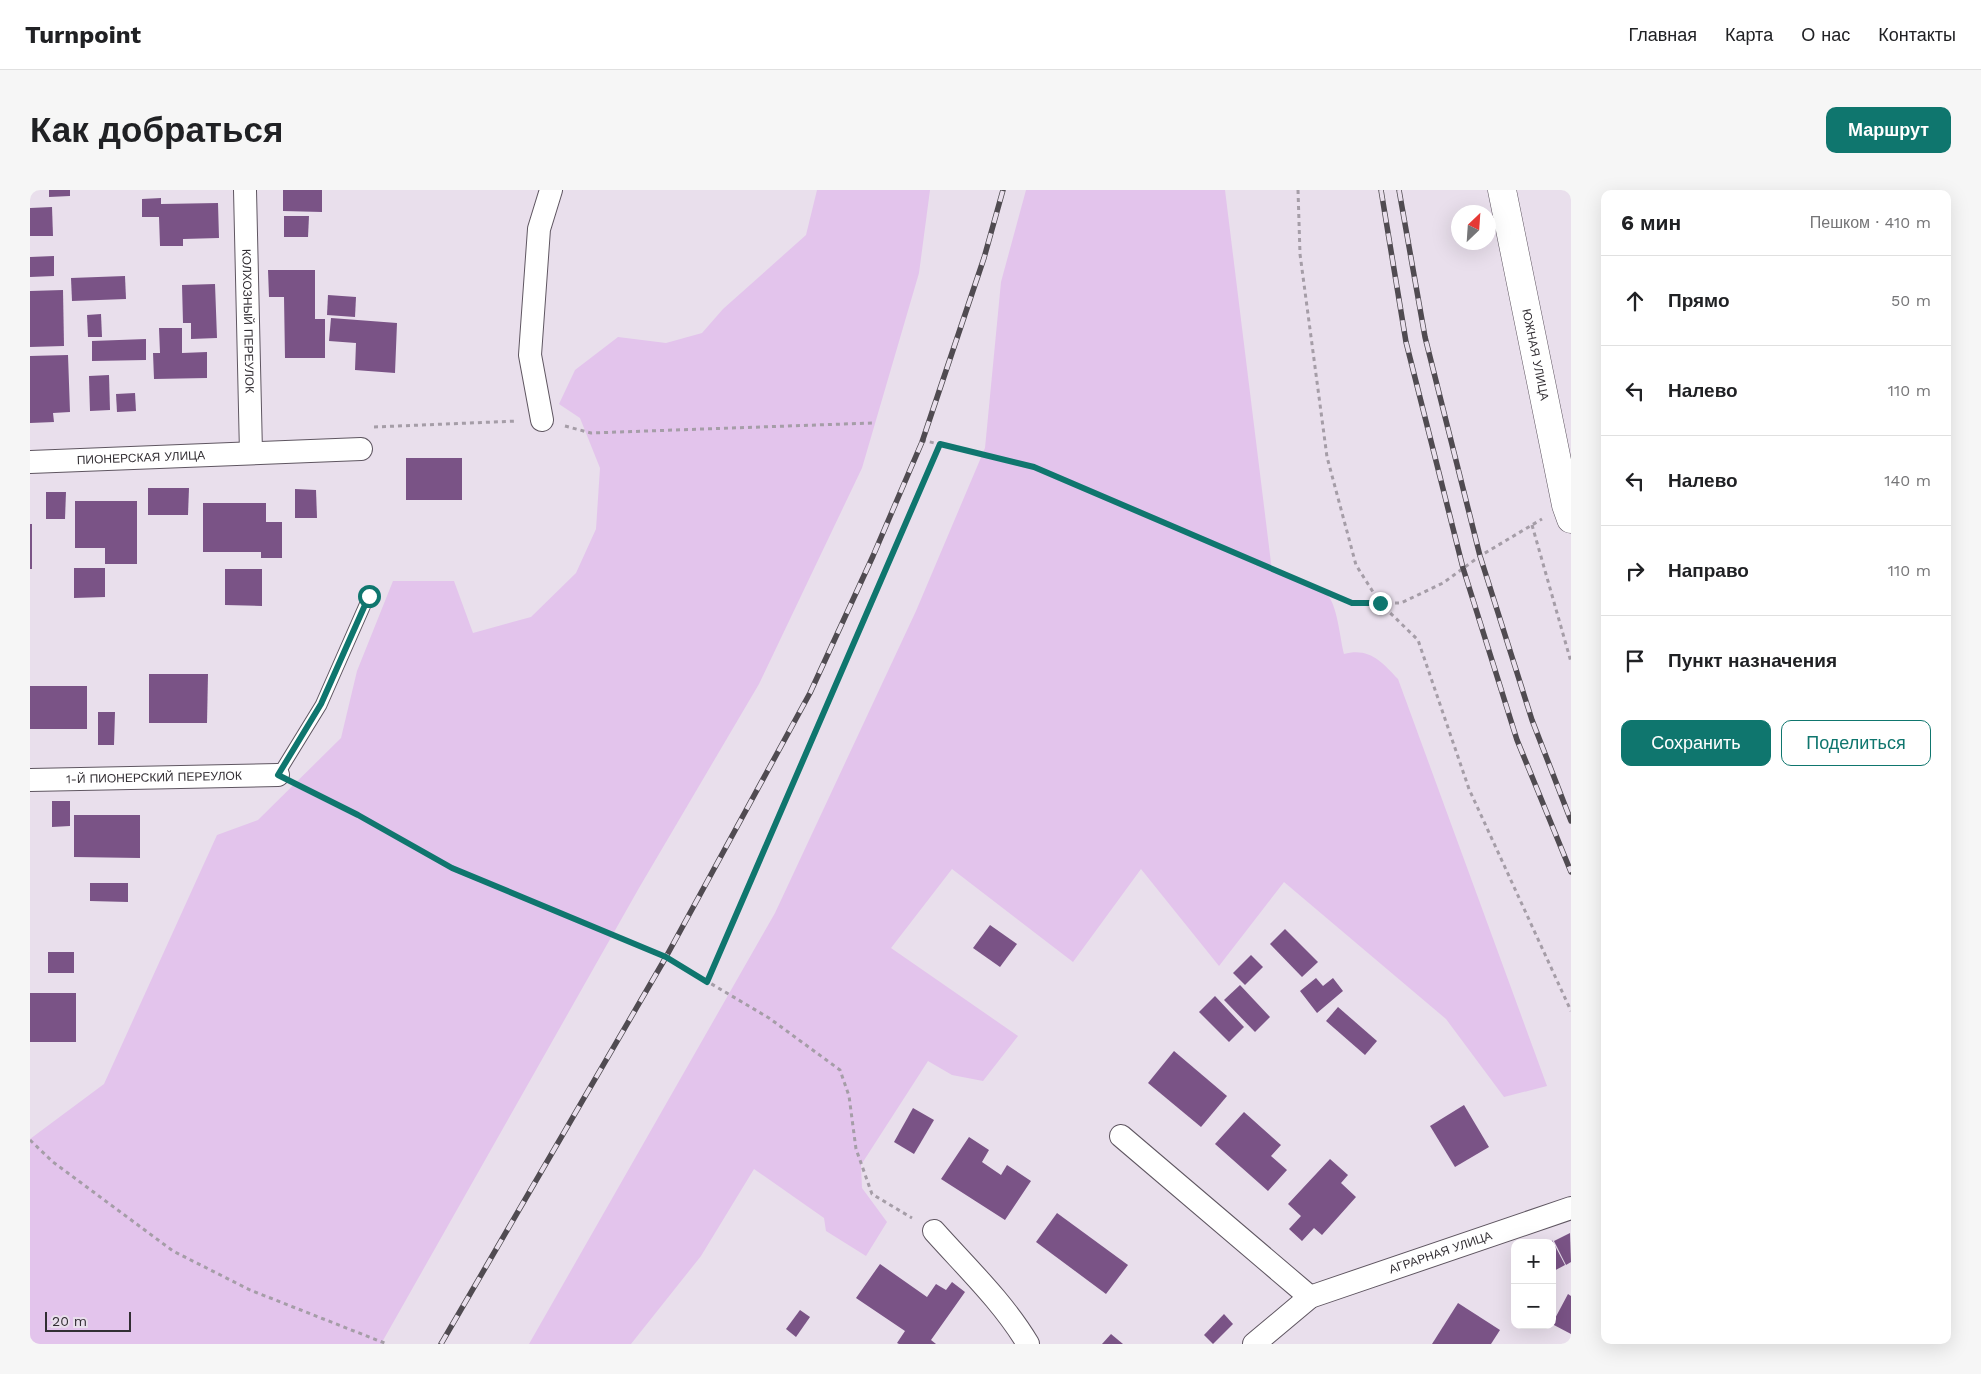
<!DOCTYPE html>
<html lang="ru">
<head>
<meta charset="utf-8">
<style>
  :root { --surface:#fff; --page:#f6f6f6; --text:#202124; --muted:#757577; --line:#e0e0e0; --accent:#0f766e }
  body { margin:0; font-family:"Work Sans",sans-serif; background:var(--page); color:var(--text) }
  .controls { position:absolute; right:15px; bottom:15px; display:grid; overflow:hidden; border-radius:10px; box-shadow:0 5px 20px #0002 }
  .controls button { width:45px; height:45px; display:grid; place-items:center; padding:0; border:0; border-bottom:1px solid var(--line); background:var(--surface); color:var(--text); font:25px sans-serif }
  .compass { position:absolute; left:1421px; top:15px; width:45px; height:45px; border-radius:50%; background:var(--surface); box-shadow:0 5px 20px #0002; rotate:25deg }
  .scale { position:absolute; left:15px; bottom:12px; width:86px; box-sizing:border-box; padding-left:5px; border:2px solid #322e33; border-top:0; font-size:14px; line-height:18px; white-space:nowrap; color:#322e33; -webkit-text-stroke:4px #e9dfec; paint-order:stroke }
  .stop { position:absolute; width:15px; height:15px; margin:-11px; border:4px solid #0f766e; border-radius:50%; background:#fff }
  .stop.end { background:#0f766e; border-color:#fff; box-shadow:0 1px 5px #0008 }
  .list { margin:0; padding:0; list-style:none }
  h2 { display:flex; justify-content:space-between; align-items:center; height:65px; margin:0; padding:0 20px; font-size:21px }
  h2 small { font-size:16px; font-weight:400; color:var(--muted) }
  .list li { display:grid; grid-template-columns:32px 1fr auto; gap:15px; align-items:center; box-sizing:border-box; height:90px; padding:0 20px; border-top:1px solid var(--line) }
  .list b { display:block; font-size:19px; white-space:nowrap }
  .list em { font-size:16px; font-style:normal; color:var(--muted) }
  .actions { display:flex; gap:10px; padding:15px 20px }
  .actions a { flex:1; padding:11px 0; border:1px solid var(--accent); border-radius:10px; text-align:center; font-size:18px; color:var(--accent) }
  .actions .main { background:var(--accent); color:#fff }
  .icon { flex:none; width:28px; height:28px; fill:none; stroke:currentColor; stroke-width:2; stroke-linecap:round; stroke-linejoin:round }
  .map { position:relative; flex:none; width:1541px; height:1154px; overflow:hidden; border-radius:10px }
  header { display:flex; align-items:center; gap:30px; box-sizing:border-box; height:70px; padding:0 25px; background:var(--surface); border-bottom:1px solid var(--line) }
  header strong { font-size:24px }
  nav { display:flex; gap:28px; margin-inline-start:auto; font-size:18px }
  .intro { display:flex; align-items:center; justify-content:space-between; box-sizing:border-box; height:120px; padding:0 30px }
  h1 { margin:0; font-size:35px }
  .button { padding:12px 22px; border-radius:10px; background:var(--accent); color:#fff; font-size:18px; font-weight:700 }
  main { display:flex; gap:30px; padding:0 30px }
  aside { flex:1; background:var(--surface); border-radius:10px; box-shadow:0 5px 20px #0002 }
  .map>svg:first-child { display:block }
</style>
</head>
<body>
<header>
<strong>Turnpoint</strong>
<nav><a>Главная</a><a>Карта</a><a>О нас</a><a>Контакты</a></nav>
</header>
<div class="intro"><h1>Как добраться</h1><a class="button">Маршрут</a></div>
<main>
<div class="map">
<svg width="1541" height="1154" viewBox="0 0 1541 1154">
  <rect width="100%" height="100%" fill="#e9dfec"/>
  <!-- green -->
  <g fill="#e3c4ec">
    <polygon points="787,0 900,0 889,83 832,278 729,494 609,698 351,1154 0,1154 0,949 74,894 187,645 228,630 311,548 327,481 363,391 424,391 443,443 501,427 546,383 566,339 570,278 550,228 529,214 545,180 588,147 636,153 672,143 693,119 776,45"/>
    <path d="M 996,0 L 1195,0 L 1242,381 C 1257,387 1289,394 1299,407 C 1308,420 1310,449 1314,464 C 1339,457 1352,472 1368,489 L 1517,896 L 1474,907 L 1416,829 L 1254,692 L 1189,776 L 1111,679 L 1043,772 L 922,679 L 861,758 L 988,846 L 953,891 L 922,885 L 898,871 L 831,975 L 832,998 L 857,1032 L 836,1066 L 796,1041 L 794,1028 L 724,979 L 671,1066 L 601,1154 L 499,1154 L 745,723 L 886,421 L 955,258 L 971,92 Z"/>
  </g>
  <!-- building -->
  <g fill="#7a5386">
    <polygon points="19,0 40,0 40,6 19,7"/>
    <polygon points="253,0 292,0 292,22 253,21"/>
    <polygon points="131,8 131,14 188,13 189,48 153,49 153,56 130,56 129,27 112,27 112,9"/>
    <polygon points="22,17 23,46 0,46 0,18"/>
    <polygon points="254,26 279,26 278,47 254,47"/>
    <polygon points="24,66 24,86 0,87 0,67"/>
    <polygon points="238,80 285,80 285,129 295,129 295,168 255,168 254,107 239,107"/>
    <polygon points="95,86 96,109 42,111 41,88"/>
    <polygon points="185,94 187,148 161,149 161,133 153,133 152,95"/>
    <polygon points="33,100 34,156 0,157 0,101"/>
    <polygon points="298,105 326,107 325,127 297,125"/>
    <polygon points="71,124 72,147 58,147 57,125"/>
    <polygon points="301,128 367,133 365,183 325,180 326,153 299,151"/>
    <polygon points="129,138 152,138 152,163 177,162 177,188 124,189 123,163 130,163"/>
    <polygon points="116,149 116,170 62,171 62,151"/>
    <polygon points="38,165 40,222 23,223 24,232 0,233 0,166"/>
    <polygon points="79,185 80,220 60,221 59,186"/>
    <polygon points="105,203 106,221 87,222 86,204"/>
    <rect x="376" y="268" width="56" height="42"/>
    <polygon points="118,298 159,298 158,325 118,325"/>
    <polygon points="265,299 286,300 287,328 265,328"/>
    <polygon points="16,302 36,302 35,329 16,329"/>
    <polygon points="45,311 107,311 107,374 75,374 75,358 45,358"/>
    <polygon points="173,313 236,313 236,332 252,332 252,368 231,368 231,362 173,362"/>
    <rect x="0" y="334" width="2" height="45"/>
    <polygon points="44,378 75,378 75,407 44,408"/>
    <polygon points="195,379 232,379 232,416 195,415"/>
    <polygon points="119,484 178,484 177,533 119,533"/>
    <rect x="0" y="496" width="57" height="43"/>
    <polygon points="68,522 85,522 84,555 68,555"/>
    <polygon points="22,611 40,611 40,636 22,637"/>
    <polygon points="44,625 110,625 110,668 44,667"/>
    <polygon points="60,693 98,693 98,712 60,711"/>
    <polygon points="960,735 987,754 970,777 943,758"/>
    <polygon points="1255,739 1288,772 1272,787 1240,754"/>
    <rect x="18" y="762" width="26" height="21"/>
    <polygon points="1221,765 1233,777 1215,795 1203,783"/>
    <polygon points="1286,788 1293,796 1303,788 1313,801 1287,823 1270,801"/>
    <polygon points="1210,795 1240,827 1225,842 1194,810"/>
    <rect x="0" y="803" width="46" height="49"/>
    <polygon points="1185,806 1214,837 1199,852 1169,822"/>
    <polygon points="1308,817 1347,851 1335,865 1296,831"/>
    <polygon points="1144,861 1197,906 1171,937 1118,893"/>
    <polygon points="1434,915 1459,957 1425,977 1400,936"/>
    <polygon points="883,918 904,930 884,964 864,952"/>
    <polygon points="1214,922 1251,955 1241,966 1257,980 1238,1001 1185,954"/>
    <polygon points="939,947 959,960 952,972 971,985 977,975 1001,991 975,1030 911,989"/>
    <polygon points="1300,969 1318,985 1311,993 1326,1007 1292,1045 1284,1038 1272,1051 1259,1039 1271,1026 1258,1014"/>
    <polygon points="1027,1023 1098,1075 1076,1104 1006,1052"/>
    <polygon points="1540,1043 1541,1072 1536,1075 1524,1051"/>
    <polygon points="1522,1050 1535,1075 1522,1082"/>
    <polygon points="850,1074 897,1107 906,1094 916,1100 922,1092 935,1102 901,1150 906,1154 869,1154 867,1153 875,1141 826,1108"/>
    <polygon points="1538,1104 1541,1106 1541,1144 1522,1134"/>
    <polygon points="1428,1113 1470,1140 1461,1154 1402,1154"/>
    <polygon points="770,1120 780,1127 766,1147 756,1139"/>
    <polygon points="1194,1124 1203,1134 1183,1154 1174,1145"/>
    <polygon points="1081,1144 1093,1154 1072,1154"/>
  </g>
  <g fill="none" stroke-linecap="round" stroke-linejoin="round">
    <!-- service casing -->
    <g stroke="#5f5661" stroke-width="13">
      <polyline id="service" points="248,585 291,515 339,406"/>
    </g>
    <!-- minor casing -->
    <g stroke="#5f5661" stroke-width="24">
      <g id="minor">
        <path id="s1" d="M 215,0 L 221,263"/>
        <polyline points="512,230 500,165 509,39 521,0"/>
        <path id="s2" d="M 0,272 L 331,259"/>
        <path id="s3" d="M 0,590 L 248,585"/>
        <polyline points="1091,946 1280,1107"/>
        <path d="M 904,1041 C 937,1078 973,1112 998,1154"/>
        <path id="s4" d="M 1224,1154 L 1280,1107 L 1541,1018"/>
      </g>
    </g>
    <!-- tertiary casing -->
    <g stroke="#5f5661" stroke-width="29">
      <g id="tertiary">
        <path id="s5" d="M 1472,0 L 1536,315 L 1541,329"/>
      </g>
    </g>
    <!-- path -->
    <g stroke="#a59da7" stroke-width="3" stroke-dasharray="4 4" stroke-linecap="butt">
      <polyline points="1268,0 1270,64 1297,267 1326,375 1350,413 1388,450 1439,599 1541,821"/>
      <polyline points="535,236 561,243 842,233"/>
      <polyline points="344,237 487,231"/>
      <polyline points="892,250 1003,277 1322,413 1371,413 1413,393 1450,366 1512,329"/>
      <polyline points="1502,335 1541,472"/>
      <polyline points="271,597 328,625 422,679 636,767 739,828 810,880 819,906 826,959 842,1004 882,1028"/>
      <polyline points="677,792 911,254"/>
      <polyline points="0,950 23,972 143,1061 220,1100 357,1154"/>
    </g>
    <!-- service -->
    <use href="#service" stroke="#fff" stroke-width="11"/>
    <!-- minor -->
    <use href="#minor" stroke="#fff" stroke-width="22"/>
    <!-- tertiary -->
    <use href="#tertiary" stroke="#fff" stroke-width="28"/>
    <!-- rail casing -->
    <g stroke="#504b51" stroke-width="5.5">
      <g id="rail">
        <polyline points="1351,0 1376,152 1433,378 1487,550 1541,682"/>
        <polyline points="1369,0 1395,147 1450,366 1502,530 1541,631"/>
        <polyline points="411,1154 636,767 780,503 843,366 892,252 954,68 973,0"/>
      </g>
    </g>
    <!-- rail -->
    <use href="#rail" stroke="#e9dfec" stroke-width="4" stroke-dasharray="11" stroke-linecap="butt"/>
  </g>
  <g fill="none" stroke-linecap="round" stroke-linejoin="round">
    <!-- route -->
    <polyline stroke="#0f766e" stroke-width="6" points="339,406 291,514 248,585 328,625 422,678 636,767 677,792 910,254 1004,277 1322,413 1350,413"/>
  </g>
  <g text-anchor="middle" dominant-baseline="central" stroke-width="5" stroke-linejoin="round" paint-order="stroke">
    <!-- street labels -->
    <g font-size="12" fill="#322e33" stroke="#e9dfec">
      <text stroke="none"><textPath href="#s1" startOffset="131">КОЛХОЗНЫЙ ПЕРЕУЛОК</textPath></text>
      <text stroke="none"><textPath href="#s5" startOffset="168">ЮЖНАЯ УЛИЦА</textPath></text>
      <text stroke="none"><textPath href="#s2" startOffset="111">ПИОНЕРСКАЯ УЛИЦА</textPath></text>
      <text stroke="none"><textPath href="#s3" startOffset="124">1-Й ПИОНЕРСКИЙ ПЕРЕУЛОК</textPath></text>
      <text stroke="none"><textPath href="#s4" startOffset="211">АГРАРНАЯ УЛИЦА</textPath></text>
    </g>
  </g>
</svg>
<div class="controls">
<button>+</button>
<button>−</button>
</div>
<svg class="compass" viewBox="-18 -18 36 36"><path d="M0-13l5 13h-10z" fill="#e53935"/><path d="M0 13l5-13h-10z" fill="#757577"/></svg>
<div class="scale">20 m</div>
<div class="stop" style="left:339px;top:406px"></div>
<div class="stop end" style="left:1350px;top:413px"></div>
</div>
<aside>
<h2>6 мин<small>Пешком · 410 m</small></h2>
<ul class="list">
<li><svg class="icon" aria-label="ahead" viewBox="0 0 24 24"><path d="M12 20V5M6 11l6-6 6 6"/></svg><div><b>Прямо</b></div><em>50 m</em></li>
<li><svg class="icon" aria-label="left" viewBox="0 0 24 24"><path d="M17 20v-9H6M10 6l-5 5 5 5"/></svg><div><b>Налево</b></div><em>110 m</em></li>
<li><svg class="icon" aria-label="left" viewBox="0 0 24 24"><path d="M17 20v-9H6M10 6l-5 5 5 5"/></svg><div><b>Налево</b></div><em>140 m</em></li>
<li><svg class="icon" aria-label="right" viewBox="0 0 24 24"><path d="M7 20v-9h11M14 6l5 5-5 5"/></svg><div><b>Направо</b></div><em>110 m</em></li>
<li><svg class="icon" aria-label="arrive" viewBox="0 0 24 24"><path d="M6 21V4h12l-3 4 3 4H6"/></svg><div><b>Пункт назначения</b></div></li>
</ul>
<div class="actions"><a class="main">Сохранить</a><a>Поделиться</a></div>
</aside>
</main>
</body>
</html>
